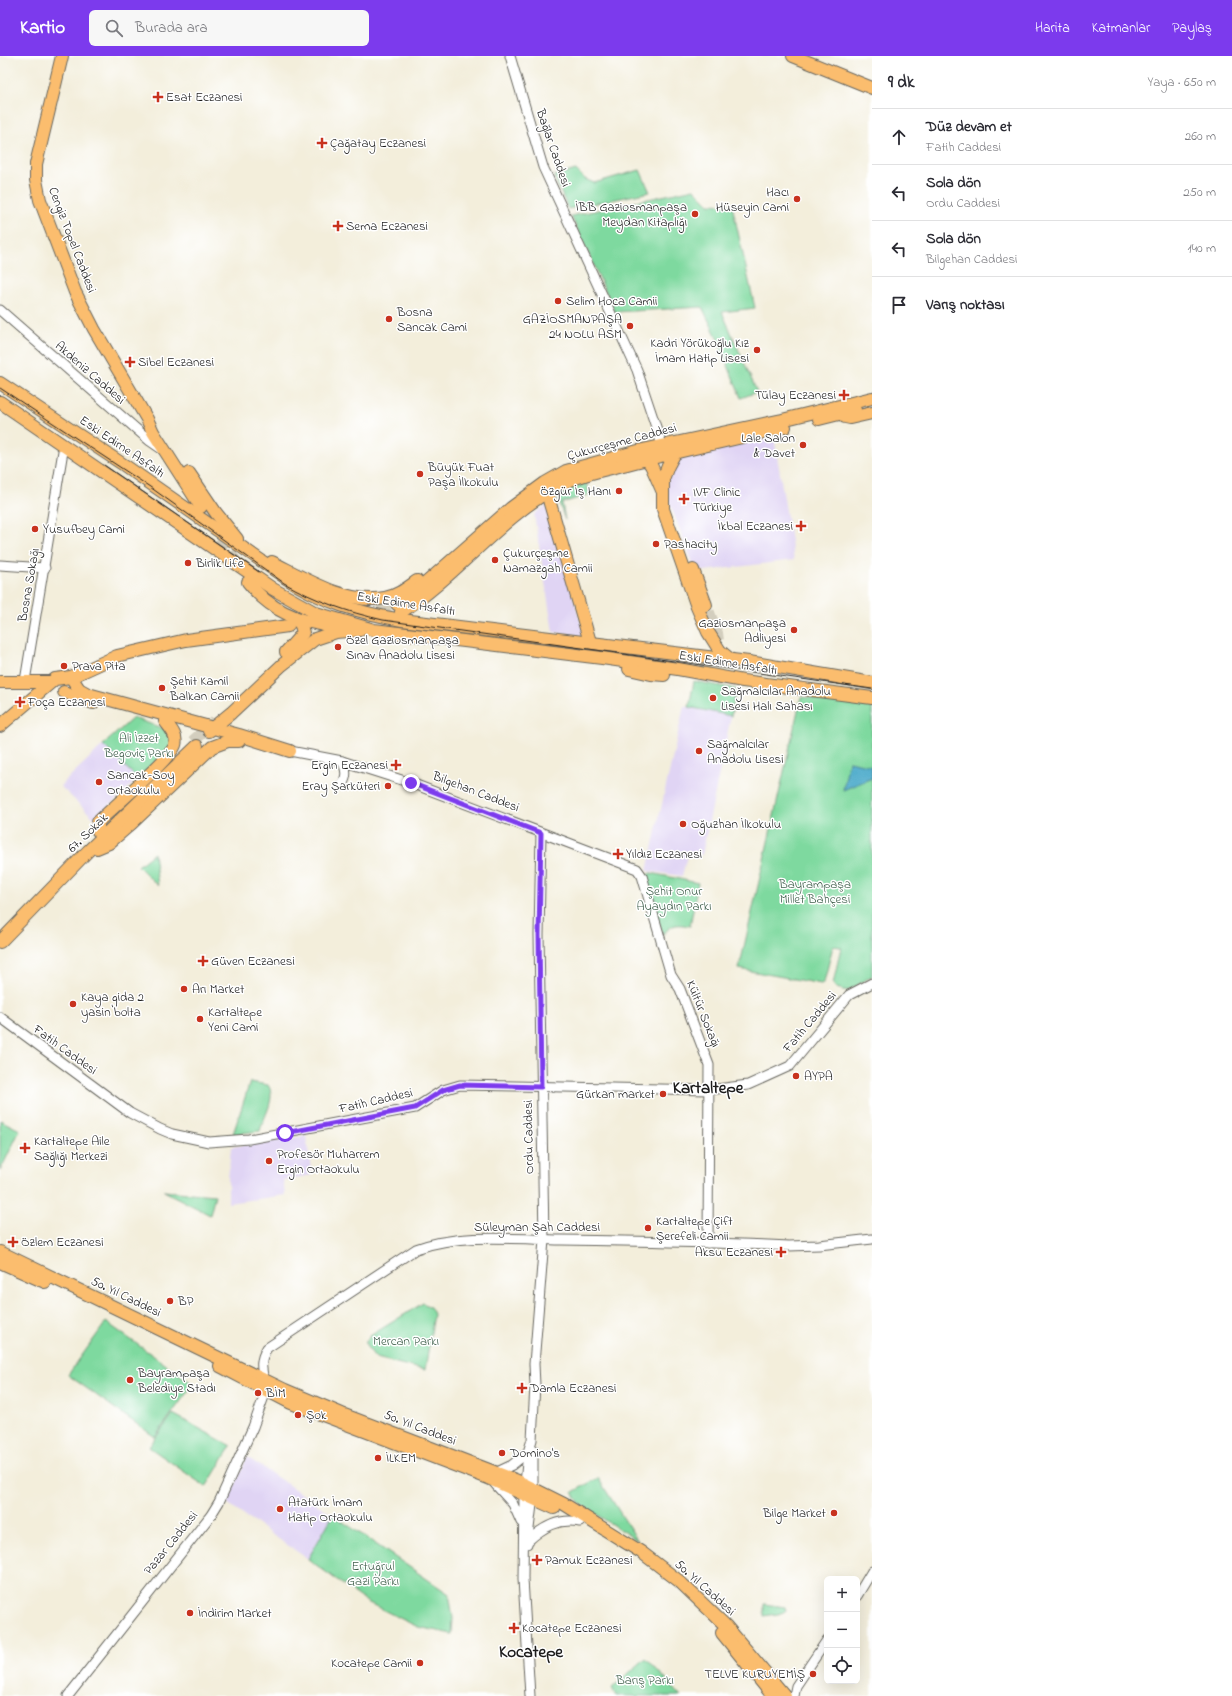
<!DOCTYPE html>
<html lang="tr">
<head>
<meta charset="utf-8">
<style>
  :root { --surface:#fff; --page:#f7f7f7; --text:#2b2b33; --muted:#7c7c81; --line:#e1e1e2; --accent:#7c3aed }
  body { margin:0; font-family:"Indie Flower",sans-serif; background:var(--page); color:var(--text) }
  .controls { position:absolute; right:12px; bottom:12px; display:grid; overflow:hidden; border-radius:6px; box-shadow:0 4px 16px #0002 }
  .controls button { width:36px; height:36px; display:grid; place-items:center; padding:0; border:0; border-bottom:1px solid var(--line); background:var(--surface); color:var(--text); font:20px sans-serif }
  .stop { position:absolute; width:12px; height:12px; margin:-9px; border:3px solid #7c3aed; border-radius:50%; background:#fff }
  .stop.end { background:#7c3aed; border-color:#fff; box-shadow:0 1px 4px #0008 }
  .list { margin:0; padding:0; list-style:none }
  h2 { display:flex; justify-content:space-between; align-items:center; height:52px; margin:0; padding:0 16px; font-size:17px }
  h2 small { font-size:13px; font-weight:400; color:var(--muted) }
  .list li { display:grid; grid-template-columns:26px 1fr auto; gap:12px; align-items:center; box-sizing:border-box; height:56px; padding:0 16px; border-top:1px solid var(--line) }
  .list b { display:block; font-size:15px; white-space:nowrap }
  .list p { margin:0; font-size:13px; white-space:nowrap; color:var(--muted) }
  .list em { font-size:13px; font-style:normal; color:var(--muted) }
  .icon { flex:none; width:22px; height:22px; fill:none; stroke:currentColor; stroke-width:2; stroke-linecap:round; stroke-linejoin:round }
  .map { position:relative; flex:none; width:872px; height:1640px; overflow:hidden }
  header { display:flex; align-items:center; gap:24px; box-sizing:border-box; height:56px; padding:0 20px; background:var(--accent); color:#fff }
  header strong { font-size:19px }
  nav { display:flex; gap:22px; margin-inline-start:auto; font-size:14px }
  .search { width:280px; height:36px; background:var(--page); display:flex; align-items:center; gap:10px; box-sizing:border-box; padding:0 14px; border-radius:6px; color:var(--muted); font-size:15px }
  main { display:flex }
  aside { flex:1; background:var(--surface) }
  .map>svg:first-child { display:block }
</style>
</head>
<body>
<header>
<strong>Kartio</strong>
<div class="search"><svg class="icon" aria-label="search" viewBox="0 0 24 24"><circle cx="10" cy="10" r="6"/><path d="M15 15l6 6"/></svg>Burada ara</div>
<nav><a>Harita</a><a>Katmanlar</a><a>Paylaş</a></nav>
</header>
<main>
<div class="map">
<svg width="872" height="1640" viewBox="0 0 872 1640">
  <rect width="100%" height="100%" fill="#fff"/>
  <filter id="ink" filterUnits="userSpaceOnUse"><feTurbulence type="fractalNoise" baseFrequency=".025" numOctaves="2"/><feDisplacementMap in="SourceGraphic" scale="8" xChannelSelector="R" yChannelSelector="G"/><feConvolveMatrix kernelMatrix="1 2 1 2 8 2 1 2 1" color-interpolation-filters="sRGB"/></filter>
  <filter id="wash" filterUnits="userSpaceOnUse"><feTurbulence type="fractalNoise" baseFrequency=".012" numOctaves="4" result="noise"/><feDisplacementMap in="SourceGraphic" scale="16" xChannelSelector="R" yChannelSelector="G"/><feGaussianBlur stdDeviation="0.9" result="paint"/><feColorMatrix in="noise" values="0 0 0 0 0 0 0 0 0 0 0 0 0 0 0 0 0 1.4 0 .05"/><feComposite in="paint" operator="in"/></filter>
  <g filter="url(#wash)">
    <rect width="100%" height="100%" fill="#f3eedb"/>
    <!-- built -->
    <g fill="#e0d4f4">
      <polygon points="774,381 794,504 696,516 665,435 668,422 678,403"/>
      <polygon points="547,449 585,581 553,576 534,458"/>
      <polygon points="684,650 731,660 702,799 688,796 682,820 647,815"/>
      <polygon points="103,689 138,723 95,763 60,730"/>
      <polygon points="306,1080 312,1119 283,1124 285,1139 228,1147 228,1123 231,1091"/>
      <polygon points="247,1401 333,1459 308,1503 227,1448"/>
    </g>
    <!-- green -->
    <g fill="#7ed99f" stroke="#4d7a5e">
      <polygon points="576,114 585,123 594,127 640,114 650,136 568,153 554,120"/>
      <polygon points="694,133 709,148 732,149 755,252 722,256 757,336 741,342 715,277 702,251 615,256 571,160"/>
      <polygon points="586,426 589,436 588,439 562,447 565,464 557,441 566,433"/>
      <polygon points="694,625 736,633 731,660 689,651"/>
      <polygon points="801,641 872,647 872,920 848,935 836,932 833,928 841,891 833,890 824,926 821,928 739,913"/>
      <polygon points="133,662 168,674 172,689 138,723 103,689"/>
      <polygon points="154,797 158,830 138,810"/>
      <path d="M 651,817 L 698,827 L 690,870 C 677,868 672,867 663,879 L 645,820 Z"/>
      <path d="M 250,1026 L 268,1029 C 277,1042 263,1062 260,1075 L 233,1078 Z"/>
      <polygon points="0,1064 20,1074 0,1115"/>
      <polygon points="164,1135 215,1139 210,1159"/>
      <polygon points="423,1247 430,1251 434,1258 425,1314 376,1302 366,1290 366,1285 370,1280"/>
      <polygon points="106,1266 193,1328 155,1381 68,1319"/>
      <polygon points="173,1358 231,1390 206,1431 149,1391"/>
      <polygon points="598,1422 638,1485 580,1448 573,1436"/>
      <polygon points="333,1459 449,1538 453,1562 452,1578 418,1571 367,1546 308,1503"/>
      <polygon points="764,1548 785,1551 786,1555 778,1558 764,1560"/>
      <polygon points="646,1602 681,1640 616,1640 612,1632"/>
    </g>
    <!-- water -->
    <polygon fill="#4dabcb" stroke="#346474" points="849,705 872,710 872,722 843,734"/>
  </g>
  <g filter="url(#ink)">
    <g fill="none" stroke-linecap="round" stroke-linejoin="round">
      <!-- major-tunnel -->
      <g stroke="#d3cebe" stroke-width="12" stroke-dasharray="12 6" stroke-linecap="butt">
        <polyline points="201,451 238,509"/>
        <polyline points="346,570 397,548"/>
        <path d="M 682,615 C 697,612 714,607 719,593 L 717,577 L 706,549"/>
        <polyline points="193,685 216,665"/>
      </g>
      <!-- minor casing -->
      <g stroke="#67665f" stroke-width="11">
        <g id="minor">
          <polyline points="510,0 543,111 637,314 662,389"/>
          <polyline points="0,254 150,385 163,394"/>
          <polyline points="0,509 45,512"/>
          <polyline points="25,625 64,389"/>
          <polyline points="290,695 342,705 411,727 637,813 642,820 671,919 680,933 709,1009 708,1187"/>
          <path d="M 342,705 C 347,715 347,720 342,729"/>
          <polyline points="0,961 130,1057 160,1073 172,1078 209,1086 249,1083 415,1052 443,1034 460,1029 709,1034 748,1029 790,1010 849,939 872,927"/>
          <path d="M 264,1324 C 261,1311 260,1304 267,1292 L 416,1193 C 459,1177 515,1183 561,1184 C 637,1185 713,1186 789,1190 L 819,1189 L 872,1183"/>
          <polyline points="495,1417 512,1409 528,1396"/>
          <polyline points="495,1428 513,1448 521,1466"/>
          <polyline points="525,1428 528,1396 532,1384 535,1329 534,1308 544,1184 539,879 541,777"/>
          <polyline points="533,1431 533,1393"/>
          <polyline points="524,1438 523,1523 530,1640"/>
          <path d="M 528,1485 C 543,1471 559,1462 580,1466"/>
          <polyline points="527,1488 533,1441"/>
          <polyline points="857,1540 872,1515"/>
          <polyline points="68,1640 211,1459 219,1446 253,1371 266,1335"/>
          <polyline points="794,1640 796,1630 827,1584"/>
        </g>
      </g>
      <!-- major casing -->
      <g stroke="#67665f" stroke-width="14">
        <g id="major">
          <polyline points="62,0 36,108 36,124 40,144 75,236 94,273 147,363 153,376 201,451"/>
          <polyline points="793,0 872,32"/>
          <path d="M 0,327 L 124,409 L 286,522 C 322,546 360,557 402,564 L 749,606 L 872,627"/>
          <polyline points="0,346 273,533 316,557 374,574 602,602 678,613 743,625 872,642"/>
          <polyline points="845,361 850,362 872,357"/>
          <polyline points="819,363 855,354"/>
          <polyline points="675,397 668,410 663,423 663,453 697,551 708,576 720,595 731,604"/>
          <polyline points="642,398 651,409 662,434"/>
          <polyline points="189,417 216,457 237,483"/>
          <polyline points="547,437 590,586"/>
          <path d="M 272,506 C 304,522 347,549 385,542 C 397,540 407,532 417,525"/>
          <polyline points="693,514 706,549"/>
          <path d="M 248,526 C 269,554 301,567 335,570"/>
          <polyline points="397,548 418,534 511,452 545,427 566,415 638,395 782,364 872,342"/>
          <path d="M 401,556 C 458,519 499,462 559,429 C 583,417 609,413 635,406 C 685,394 735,383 785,371"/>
          <polyline points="286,596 303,577 301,569 294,561"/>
          <polyline points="629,613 651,618 664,619"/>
          <polyline points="71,621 79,633 88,638 239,679 290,695"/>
          <polyline points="0,626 51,626"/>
          <polyline points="64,636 93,647"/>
          <polyline points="0,670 55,623 71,621 117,600 186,584 288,570"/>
          <polyline points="209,675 231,657 282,609 315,583 336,576 360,574"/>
          <path d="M 98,775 L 98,766 C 111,753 171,702 175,689 C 178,680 170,672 165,665"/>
          <polyline points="97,792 109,787 132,767 212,691 228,685 239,685"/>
          <polyline points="0,886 88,795 197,690"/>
          <polyline points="0,1196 285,1334 342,1358 518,1425 564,1448 641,1496 679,1525 726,1570 785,1640"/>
          <polyline points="0,1206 45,1226"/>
          <polyline points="220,1310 291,1347 488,1422 554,1452"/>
          <polyline points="722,1577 773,1640"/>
        </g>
      </g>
      <!-- minor -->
      <use href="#minor" stroke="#fff" stroke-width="9"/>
      <!-- major -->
      <use href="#major" stroke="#fbbd6e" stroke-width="12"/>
      <!-- tram -->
      <g stroke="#1c1c1c" stroke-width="1">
        <path d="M 0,332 L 150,431 L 284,527 C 316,545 347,556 383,564 L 872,633"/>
        <polyline points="104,409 259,516"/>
      </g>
    </g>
  </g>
  <g fill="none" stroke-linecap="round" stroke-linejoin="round" filter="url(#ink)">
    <!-- route -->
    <polyline stroke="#7c3aed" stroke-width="5" points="285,1077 415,1052 443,1034 460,1029 541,1031 539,879 541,777 411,727"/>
  </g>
  <!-- markers -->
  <g fill="#c8321e" stroke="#fff" stroke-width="1.5">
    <path d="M156 35h4v4h4v4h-4v4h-4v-4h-4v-4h4z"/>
    <path d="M320 81h4v4h4v4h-4v4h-4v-4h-4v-4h4z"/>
    <circle cx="797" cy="143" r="4"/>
    <circle cx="695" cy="158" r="4"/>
    <path d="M336 164h4v4h4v4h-4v4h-4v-4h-4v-4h4z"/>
    <circle cx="558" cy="245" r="4"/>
    <circle cx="389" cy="263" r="4"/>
    <circle cx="630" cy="270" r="4"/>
    <circle cx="757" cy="294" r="4"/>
    <path d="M128 300h4v4h4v4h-4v4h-4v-4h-4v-4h4z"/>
    <path d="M842 333h4v4h4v4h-4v4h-4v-4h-4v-4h4z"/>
    <circle cx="803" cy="389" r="4"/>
    <circle cx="420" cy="418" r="4"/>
    <circle cx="619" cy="435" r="4"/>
    <path d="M682 437h4v4h4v4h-4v4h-4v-4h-4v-4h4z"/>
    <path d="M799 464h4v4h4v4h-4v4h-4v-4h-4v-4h4z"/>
    <circle cx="35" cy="473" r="4"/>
    <circle cx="656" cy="488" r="4"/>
    <circle cx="495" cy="504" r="4"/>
    <circle cx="188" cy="507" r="4"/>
    <circle cx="794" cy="574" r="4"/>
    <circle cx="338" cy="591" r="4"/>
    <circle cx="64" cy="610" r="4"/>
    <circle cx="162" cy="632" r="4"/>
    <circle cx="713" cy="642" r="4"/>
    <path d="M18 640h4v4h4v4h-4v4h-4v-4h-4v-4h4z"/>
    <circle cx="699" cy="695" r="4"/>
    <path d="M394 703h4v4h4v4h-4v4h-4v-4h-4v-4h4z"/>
    <circle cx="99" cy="726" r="4"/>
    <circle cx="388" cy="730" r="4"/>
    <circle cx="683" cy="768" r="4"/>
    <path d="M616 792h4v4h4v4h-4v4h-4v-4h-4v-4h4z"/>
    <path d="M201 899h4v4h4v4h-4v4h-4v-4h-4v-4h4z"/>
    <circle cx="184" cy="933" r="4"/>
    <circle cx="73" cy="948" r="4"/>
    <circle cx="200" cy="963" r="4"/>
    <circle cx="796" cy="1020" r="4"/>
    <circle cx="663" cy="1038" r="4"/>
    <path d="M23 1086h4v4h4v4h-4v4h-4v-4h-4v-4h4z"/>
    <circle cx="269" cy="1105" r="4"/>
    <circle cx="648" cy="1172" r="4"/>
    <path d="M11 1180h4v4h4v4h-4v4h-4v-4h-4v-4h4z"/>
    <path d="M779 1190h4v4h4v4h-4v4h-4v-4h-4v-4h4z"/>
    <circle cx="170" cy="1245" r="4"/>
    <circle cx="130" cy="1324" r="4"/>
    <path d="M520 1326h4v4h4v4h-4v4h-4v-4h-4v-4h4z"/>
    <circle cx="258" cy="1337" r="4"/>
    <circle cx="298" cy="1359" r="4"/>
    <circle cx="502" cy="1397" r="4"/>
    <circle cx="378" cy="1402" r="4"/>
    <circle cx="280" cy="1453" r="4"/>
    <circle cx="834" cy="1457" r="4"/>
    <path d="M535 1498h4v4h4v4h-4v4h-4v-4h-4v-4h4z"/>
    <circle cx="190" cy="1557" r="4"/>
    <path d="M512 1566h4v4h4v4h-4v4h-4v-4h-4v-4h4z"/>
    <circle cx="420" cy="1607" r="4"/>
    <circle cx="813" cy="1618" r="4"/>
  </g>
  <g text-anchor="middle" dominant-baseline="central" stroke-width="3" stroke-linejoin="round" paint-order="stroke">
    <!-- poi labels -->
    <g font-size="13" fill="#1c1c1c" stroke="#fff" text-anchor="start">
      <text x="166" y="41">Esat Eczanesi</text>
      <text x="330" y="87">Çağatay Eczanesi</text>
      <text x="789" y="136" text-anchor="end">Hacı<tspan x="789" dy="15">Hüseyin Cami</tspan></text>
      <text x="687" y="151" text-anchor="end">İBB Gaziosmanpaşa<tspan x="687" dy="15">Meydan Kitaplığı</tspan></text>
      <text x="346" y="170">Sema Eczanesi</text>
      <text x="566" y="245">Selim Hoca Camii</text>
      <text x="397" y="256">Bosna<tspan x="397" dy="15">Sancak Cami</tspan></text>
      <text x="622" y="263" text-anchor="end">GAZİOSMANPAŞA<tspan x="622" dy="15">24 NOLU ASM</tspan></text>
      <text x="749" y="287" text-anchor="end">Kadri Yörükoğlu Kız<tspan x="749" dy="15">İmam Hatip Lisesi</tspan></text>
      <text x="138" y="306">Sibel Eczanesi</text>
      <text x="836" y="339" text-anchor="end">Tülay Eczanesi</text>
      <text x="795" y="382" text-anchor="end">Lale Salon<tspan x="795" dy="15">&amp; Davet</tspan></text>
      <text x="428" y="411">Büyük Fuat<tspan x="428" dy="15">Paşa İlkokulu</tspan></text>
      <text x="611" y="435" text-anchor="end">Özgür İş Hanı</text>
      <text x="693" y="436">IVF Clinic<tspan x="693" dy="15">Türkiye</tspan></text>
      <text x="793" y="470" text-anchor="end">İkbal Eczanesi</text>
      <text x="43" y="473">Yusufbey Cami</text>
      <text x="664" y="488">Pashacity</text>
      <text x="503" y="497">Çukurçeşme<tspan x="503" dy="15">Namazgah Camii</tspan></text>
      <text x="196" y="507">Birlik Life</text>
      <text x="786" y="567" text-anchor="end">Gaziosmanpaşa<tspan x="786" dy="15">Adliyesi</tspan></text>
      <text x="346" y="584">Özel Gaziosmanpaşa<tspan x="346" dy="15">Sınav Anadolu Lisesi</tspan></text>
      <text x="72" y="610">Prava Pita</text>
      <text x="170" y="625">Şehit Kamil<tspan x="170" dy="15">Balkan Camii</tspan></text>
      <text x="721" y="635">Sağmalcılar Anadolu<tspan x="721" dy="15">Lisesi Halı Sahası</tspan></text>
      <text x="28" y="646">Foça Eczanesi</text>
      <text x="707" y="688">Sağmalcılar<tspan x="707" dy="15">Anadolu Lisesi</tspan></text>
      <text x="388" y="709" text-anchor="end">Ergin Eczanesi</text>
      <text x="107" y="719">Sancak-Soy<tspan x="107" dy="15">Ortaokulu</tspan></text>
      <text x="380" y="730" text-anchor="end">Eray Şarküteri</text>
      <text x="691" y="768">Oğuzhan İlkokulu</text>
      <text x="626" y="798">Yıldız Eczanesi</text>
      <text x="211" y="905">Güven Eczanesi</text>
      <text x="192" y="933">Arı Market</text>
      <text x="81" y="941">Kaya gida 2<tspan x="81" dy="15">yasin bolta</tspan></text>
      <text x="208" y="956">Kartaltepe<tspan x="208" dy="15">Yeni Cami</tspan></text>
      <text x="804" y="1020">AYPA</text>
      <text x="655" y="1038" text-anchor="end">Gürkan market</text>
      <text x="34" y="1085">Kartaltepe Aile<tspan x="34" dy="15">Sağlığı Merkezi</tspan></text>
      <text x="277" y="1098">Profesör Muharrem<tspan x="277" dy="15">Ergin Ortaokulu</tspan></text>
      <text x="656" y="1165">Kartaltepe Çift<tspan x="656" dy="15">Şerefeli Camii</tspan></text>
      <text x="21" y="1186">Özlem Eczanesi</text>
      <text x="773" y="1196" text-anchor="end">Aksu Eczanesi</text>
      <text x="178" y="1245">BP</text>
      <text x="138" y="1317">Bayrampaşa<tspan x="138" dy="15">Belediye Stadı</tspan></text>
      <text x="530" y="1332">Damla Eczanesi</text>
      <text x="266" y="1337">BİM</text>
      <text x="306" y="1359">Şok</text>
      <text x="510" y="1397">Domino's</text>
      <text x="386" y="1402">İLKEM</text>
      <text x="288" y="1446">Atatürk İmam<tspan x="288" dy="15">Hatip Ortaokulu</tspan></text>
      <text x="826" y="1457" text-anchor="end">Bilge Market</text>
      <text x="545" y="1504">Pamuk Eczanesi</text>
      <text x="198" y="1557">İndirim Market</text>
      <text x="522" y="1572">Kocatepe Eczanesi</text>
      <text x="412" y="1607" text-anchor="end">Kocatepe Camii</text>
      <text x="805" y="1618" text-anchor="end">TELVE KURUYEMİŞ</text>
    </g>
    <!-- street labels -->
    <g font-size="13" fill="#1c1c1c" stroke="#fff">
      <text transform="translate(553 92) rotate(71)">Bağlar Caddesi</text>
      <text transform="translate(72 184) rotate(69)">Cengiz Topel Caddesi</text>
      <text transform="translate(90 317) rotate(41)">Akdeniz Caddesi</text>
      <text transform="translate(622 386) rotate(-15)">Çukurçeşme Caddesi</text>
      <text transform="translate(122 391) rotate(34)">Eski Edirne Asfaltı</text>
      <text transform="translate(29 529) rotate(-80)">Bosna Sokağı</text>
      <text transform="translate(406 548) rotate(9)">Eski Edirne Asfaltı</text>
      <text transform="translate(728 607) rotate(9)">Eski Edirne Asfaltı</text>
      <text transform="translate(476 736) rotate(21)">Bilgehan Caddesi</text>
      <text transform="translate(88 777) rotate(-44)">67. Sokak</text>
      <text transform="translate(703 958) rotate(68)">Kültür Sokağı</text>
      <text transform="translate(810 966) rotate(-50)">Fatih Caddesi</text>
      <text transform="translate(65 994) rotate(36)">Fatih Caddesi</text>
      <text transform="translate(376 1045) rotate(-13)">Fatih Caddesi</text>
      <text transform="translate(529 1081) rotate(-91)">Ordu Caddesi</text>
      <text x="537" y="1171">Süleyman Şah Caddesi</text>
      <text transform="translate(126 1241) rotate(26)">50. Yıl Caddesi</text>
      <text transform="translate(420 1372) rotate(21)">50. Yıl Caddesi</text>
      <text transform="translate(171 1487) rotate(-51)">Pazar Caddesi</text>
      <text transform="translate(705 1532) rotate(42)">50. Yıl Caddesi</text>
    </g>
    <!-- park labels -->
    <g font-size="13" fill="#3e5e4a" stroke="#fff">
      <text x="139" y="682">Ali İzzet<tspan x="139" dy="15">Begoviç Parkı</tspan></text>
      <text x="815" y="828">Bayrampaşa<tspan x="815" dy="15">Millet Bahçesi</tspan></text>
      <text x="674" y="835">Şehit Onur<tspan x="674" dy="15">Ayaydın Parkı</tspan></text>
      <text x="406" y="1285">Mercan Parkı</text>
      <text x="373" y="1510">Ertuğrul<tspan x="373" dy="15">Gazi Parkı</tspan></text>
      <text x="645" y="1624">Barış Parkı</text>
    </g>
    <!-- district labels -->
    <g font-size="17" font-weight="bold" fill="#1c1c1c" stroke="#fff">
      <text x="708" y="1032">Kartaltepe</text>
      <text x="531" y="1596">Kocatepe</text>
    </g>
  </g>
</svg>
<div class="controls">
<button>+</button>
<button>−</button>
<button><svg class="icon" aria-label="locate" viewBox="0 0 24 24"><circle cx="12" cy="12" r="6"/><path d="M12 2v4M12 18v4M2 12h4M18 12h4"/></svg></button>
</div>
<div class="stop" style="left:285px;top:1077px"></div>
<div class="stop end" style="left:411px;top:727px"></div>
</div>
<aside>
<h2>9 dk<small>Yaya · 650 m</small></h2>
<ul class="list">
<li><svg class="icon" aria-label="ahead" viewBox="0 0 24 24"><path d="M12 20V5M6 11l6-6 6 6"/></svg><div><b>Düz devam et</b><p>Fatih Caddesi</p></div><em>260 m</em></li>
<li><svg class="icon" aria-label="left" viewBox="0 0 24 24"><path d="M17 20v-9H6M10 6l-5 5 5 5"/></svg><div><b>Sola dön</b><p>Ordu Caddesi</p></div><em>250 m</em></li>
<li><svg class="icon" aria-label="left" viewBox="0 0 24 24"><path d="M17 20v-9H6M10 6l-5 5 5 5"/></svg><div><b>Sola dön</b><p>Bilgehan Caddesi</p></div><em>140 m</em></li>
<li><svg class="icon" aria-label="arrive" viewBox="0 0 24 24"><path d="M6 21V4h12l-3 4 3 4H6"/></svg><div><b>Varış noktası</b></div></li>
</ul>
</aside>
</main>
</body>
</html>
